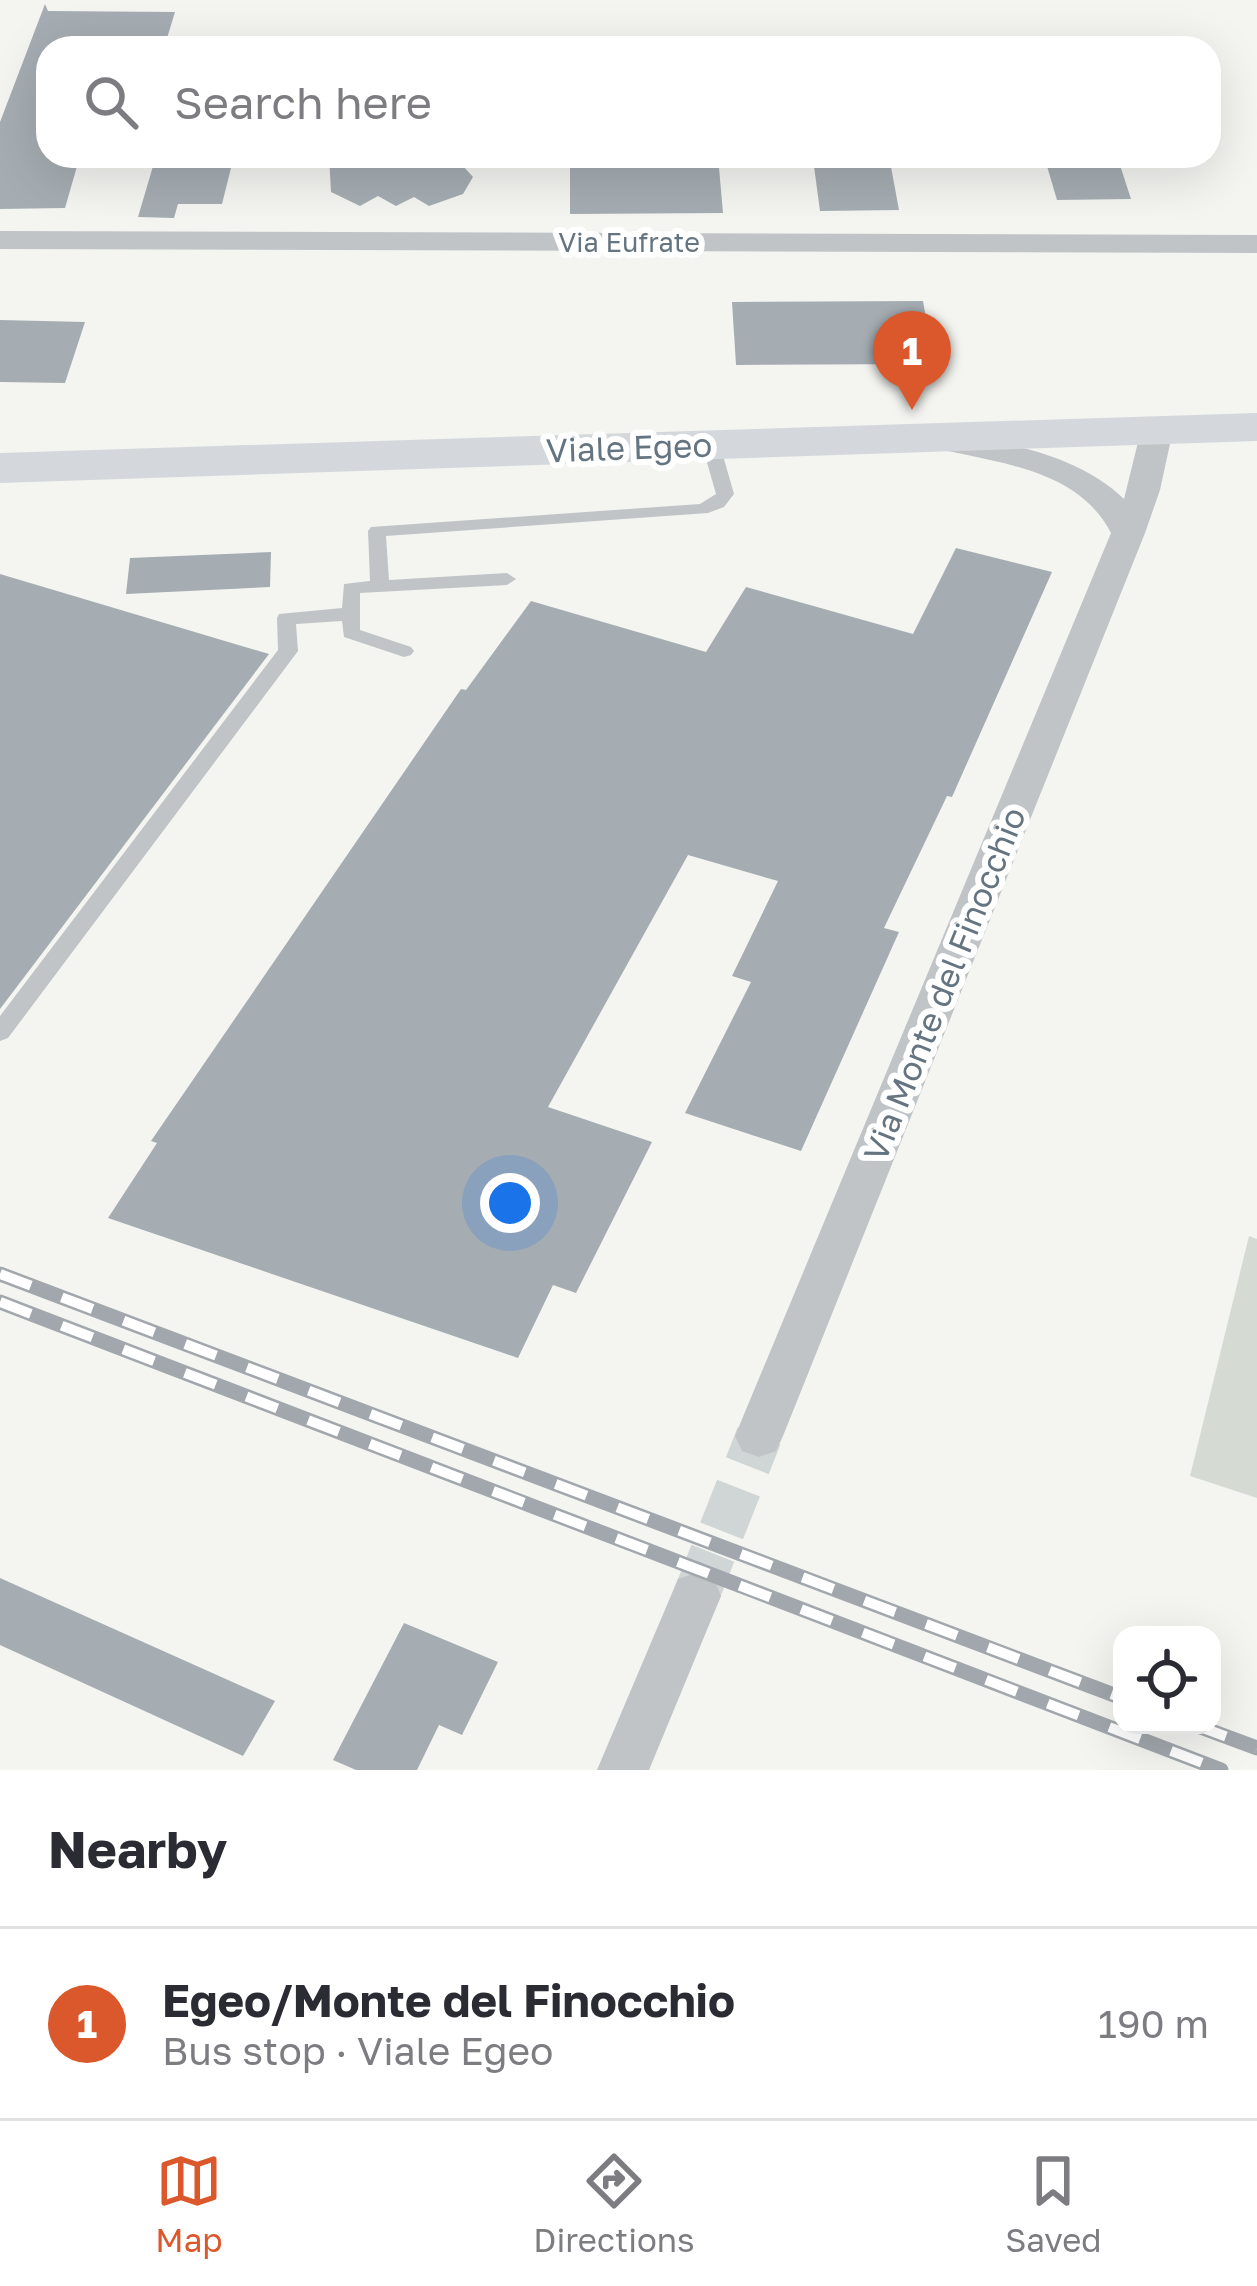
<!DOCTYPE html>
<html lang="en">
<head>
<meta charset="utf-8">
<style>
  :root { --surface:#fff; --page:#f2f2f3; --text:#2b2b33; --muted:#7c7c81; --line:#e1e1e2; --accent:#da582b }
  body { margin:0; font-family:"Golos Text",sans-serif; background:var(--page); color:var(--text) }
  .controls { position:absolute; right:36px; bottom:36px; display:grid; overflow:hidden; border-radius:24px; box-shadow:0 12px 48px #0002 }
  .controls button { width:108px; height:108px; display:grid; place-items:center; padding:0; border:0; border-bottom:3px solid var(--line); background:var(--surface); color:var(--text); font:60px sans-serif }
  .you { position:absolute; left:510px; top:1203px; width:42px; height:42px; margin:-30px; border:9px solid #fff; border-radius:50%; background:#1a73e8; box-shadow:0 0 0 18px #1a73e833 }
  .badge { display:grid; place-items:center; width:78px; height:78px; border-radius:50%; background:var(--accent); color:#fff; font-size:39px; font-weight:700 }
  .pin { position:absolute; translate:-50% -99px; filter:drop-shadow(0 3px 6px #0008) }
  .pin::after { content:''; position:absolute; top:63px; width:42px; height:36px; background:inherit; clip-path:polygon(0 0,100% 0,50% 100%) }
  .list { margin:0; padding:0; list-style:none }
  h2 { display:flex; justify-content:space-between; align-items:center; height:156px; margin:0; padding:0 48px; font-size:51px }
  h2 small { font-size:39px; font-weight:400; color:var(--muted) }
  .list li { display:grid; grid-template-columns:78px 1fr auto; gap:36px; align-items:center; box-sizing:border-box; height:192px; padding:0 48px; border-top:3px solid var(--line) }
  .list b { display:block; font-size:45px; white-space:nowrap }
  .list p { margin:0; font-size:39px; white-space:nowrap; color:var(--muted) }
  .list em { font-size:39px; font-style:normal; color:var(--muted) }
  .icon { flex:none; width:66px; height:66px; fill:none; stroke:currentColor; stroke-width:2; stroke-linecap:round; stroke-linejoin:round }
  .map { position:relative; flex:none; width:1257px; height:1770px; overflow:hidden }
  .search { position:absolute; background:var(--surface); box-shadow:0 12px 48px #0002; left:36px; right:36px; top:36px; height:132px; display:flex; align-items:center; gap:30px; box-sizing:border-box; padding:0 42px; border-radius:36px; color:var(--muted); font-size:45px }
  .sheet { height:348px; background:var(--surface) }
  nav { display:flex; justify-content:space-around; align-items:center; box-sizing:border-box; height:168px; border-top:3px solid var(--line); background:var(--surface); font-size:33px; color:var(--muted) }
  nav a { display:grid; justify-items:center; gap:6px }
  nav .on { color:var(--accent) }
  .map>svg:first-child { display:block }
</style>
</head>
<body>
<div class="map">
<svg width="1257" height="1770" viewBox="0 0 1257 1770">
  <rect width="100%" height="100%" fill="#f4f5f1"/>
  <!-- green -->
  <polygon fill="#d5dbd2" points="1249,1236 1257,1239 1257,1498 1190,1476"/>
  <!-- building -->
  <g fill="#a5adb2">
    <polygon points="45,4 48,11 175,12 164,48 48,48 48,156 80,156 65,208 0,209 0,122"/>
    <polygon points="156,156 234,156 222,204 178,204 174,218 138,217"/>
    <polygon points="329,156 454,156 473,177 463,194 429,206 414,197 396,206 378,196 360,206 331,192"/>
    <polygon points="570,156 718,156 723,213 570,214"/>
    <polygon points="889,156 899,210 820,211 813,159"/>
    <polygon points="1044,156 1117,156 1131,199 1057,200"/>
    <polygon points="923,301 934,364 736,365 732,302"/>
    <polygon points="0,320 85,322 65,383 0,382"/>
    <polygon points="956,548 1052,572 952,797 947,796 884,928 899,932 801,1151 685,1113 751,982 732,976 778,881 688,855 548,1107 652,1142 576,1293 553,1285 518,1358 108,1218 157,1143 151,1141 461,689 466,690 531,601 706,652 746,587 913,634"/>
    <polygon points="271,552 270,587 126,594 130,558"/>
    <polygon points="0,574 269,654 0,1009"/>
    <polygon points="0,1578 275,1701 243,1756 0,1645"/>
    <polygon points="404,1623 498,1662 462,1735 439,1725 417,1770 356,1770 333,1760"/>
  </g>
  <g fill="none" stroke-linecap="round" stroke-linejoin="round">
    <!-- minor-tunnel -->
    <polyline stroke="#d0d5d5" stroke-width="46" stroke-dasharray="46 24" stroke-linecap="butt" points="696,1596 759,1436"/>
    <!-- service -->
    <polygon fill="#c0c4c7" fill-rule="evenodd" points="711,440 720,445 734,494 724,507 708,513 386,536 389,580 507,573 516,579 507,585 360,593 360,630 411,647 414,651 411,655 404,657 344,637 342,621 296,624 298,651 295,655 8,1038 0,1041 0,1016 278,650 277,618 279,614 342,608 344,584 370,581 368,531 371,527 700,504 716,494 702,445"/>
    <!-- minor -->
    <g fill="#c0c4c7" fill-rule="evenodd">
      <polygon points="0,231 1257,235 1257,253 0,249"/>
      <path d="M 1157,420 L 1173,430 L 1160,490 L 1145,533 L 783,1436 L 776,1451 L 759,1457 L 742,1451 L 735,1436 L 1111,533 C 1076,465 987,462 921,445 L 916,438 L 932,428 C 998,443 1073,450 1124,499 L 1141,430 Z"/>
      <polygon points="696,1573 714,1579 721,1596 649,1770 597,1770 678,1579"/>
    </g>
    <!-- secondary -->
    <polygon fill="#d4d8dc" fill-rule="evenodd" points="1257,413 1257,441 0,483 0,453"/>
    <!-- rail casing -->
    <g stroke="#a1a7ac" stroke-width="15">
      <g id="rail">
        <polyline points="0,1274 1122,1698"/>
        <polyline points="0,1302 1221,1770"/>
        <polyline points="1195,1725 1257,1748"/>
      </g>
    </g>
    <!-- rail -->
    <use href="#rail" stroke="#fff" stroke-width="10" stroke-dasharray="33" stroke-linecap="butt"/>
  </g>
  <g text-anchor="middle" dominant-baseline="central" stroke-width="12" stroke-linejoin="round" paint-order="stroke">
    <!-- far-street labels -->
    <g font-size="27" fill="#657481" stroke="#fff">
      <text x="629" y="242">Via Eufrate</text>
    </g>
    <!-- street labels -->
    <g font-size="33" fill="#657481" stroke="#fff">
      <text transform="translate(629 447) rotate(-2)">Viale Egeo</text>
      <text transform="translate(944 984) rotate(-68)">Via Monte del Finocchio</text>
    </g>
  </g>
</svg>
<div class="controls">
<button><svg class="icon" aria-label="locate" viewBox="0 0 24 24"><circle cx="12" cy="12" r="6"/><path d="M12 2v4M12 18v4M2 12h4M18 12h4"/></svg></button>
</div>
<div class="you"></div>
<div class="pin badge" style="left:912px;top:410px">1</div>
<div class="search"><svg class="icon" aria-label="search" viewBox="0 0 24 24"><circle cx="10" cy="10" r="6"/><path d="M15 15l6 6"/></svg>Search here</div>
</div>
<section class="sheet">
<h2>Nearby<small></small></h2>
<ul class="list">
<li><span class="badge">1</span><div><b>Egeo/Monte del Finocchio</b><p>Bus stop · Viale Egeo</p></div><em>190 m</em></li>
</ul>
</section>
<nav>
<a class="on"><svg class="icon" aria-label="map" viewBox="0 0 24 24"><path d="M3 6l6-2 6 2 6-2v14l-6 2-6-2-6 2zM9 4v14M15 6v14"/></svg>Map</a>
<a><svg class="icon" aria-label="directions" viewBox="0 0 24 24"><path d="M12 3l9 9-9 9-9-9zM9 14v-3h6M13 9l2 2-2 2"/></svg>Directions</a>
<a><svg class="icon" aria-label="saved" viewBox="0 0 24 24"><path d="M7 4h10v16l-5-4-5 4z"/></svg>Saved</a>
</nav>
</body>
</html>
